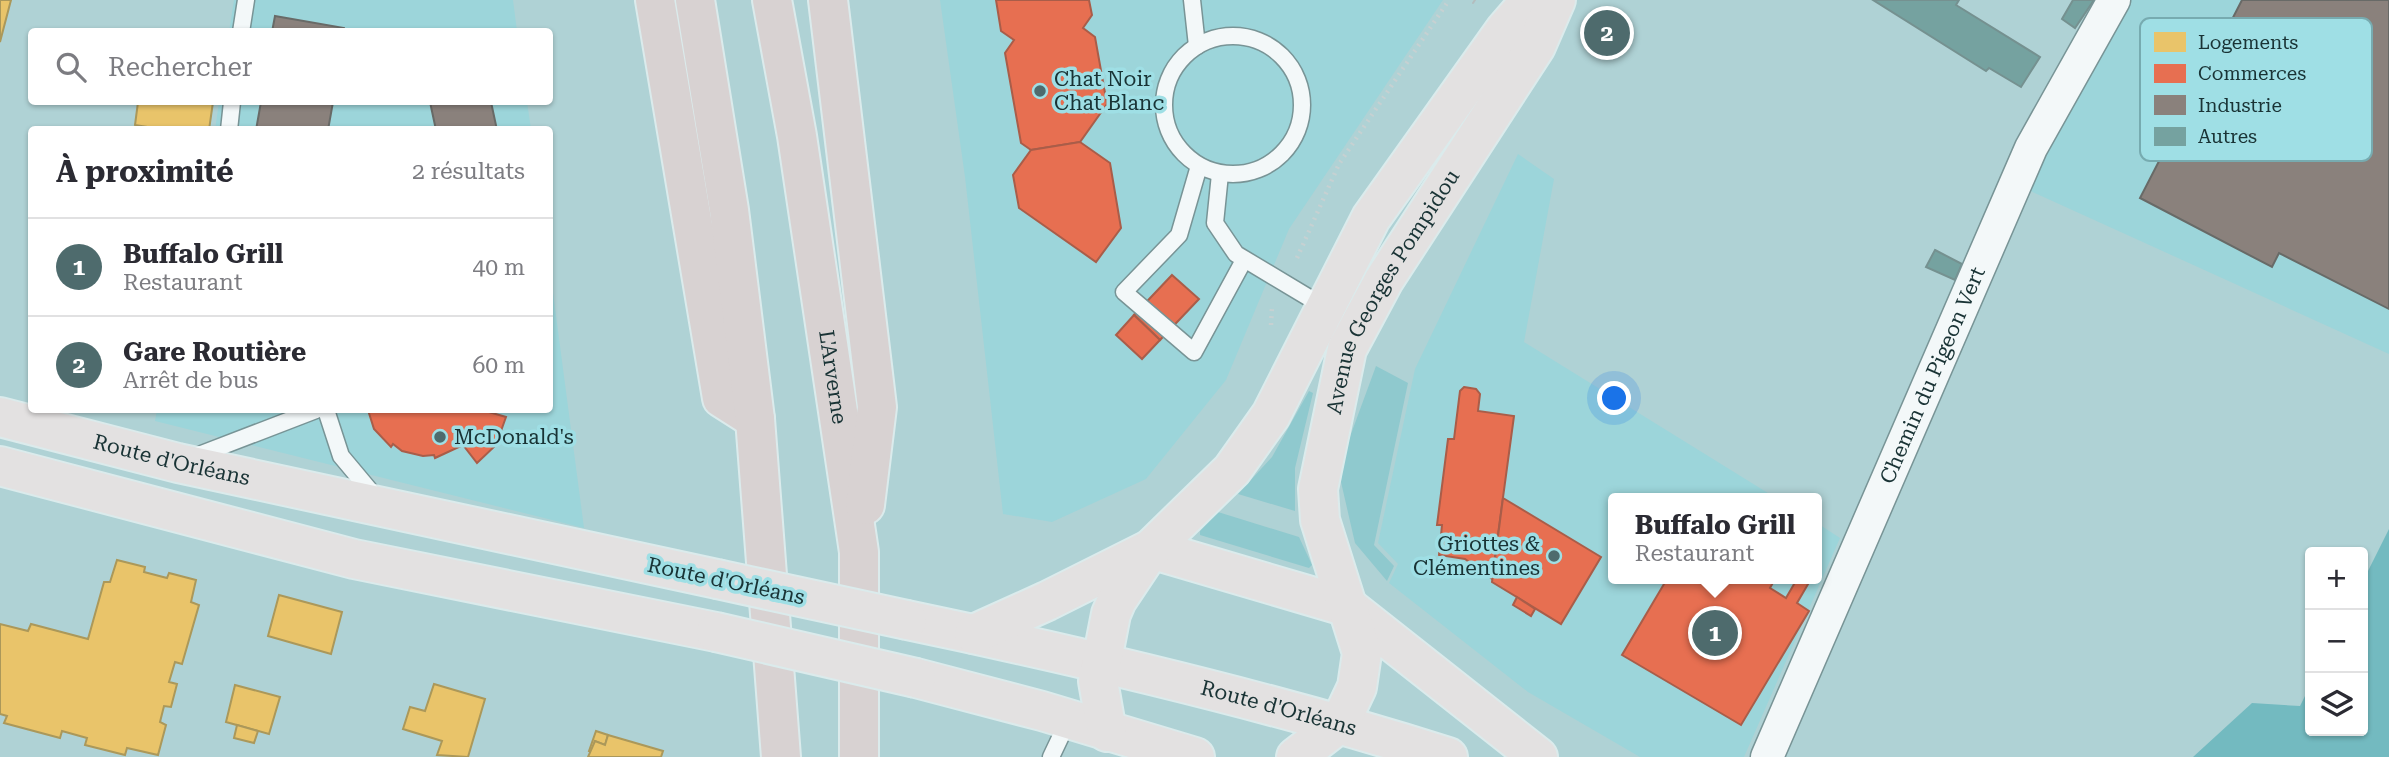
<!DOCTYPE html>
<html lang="fr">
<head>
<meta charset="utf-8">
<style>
  :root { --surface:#fff; --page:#f7f7f7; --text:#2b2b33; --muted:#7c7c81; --line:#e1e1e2; --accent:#4e6b6d }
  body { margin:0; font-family:"Roboto Serif",serif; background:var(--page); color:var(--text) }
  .controls { position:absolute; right:21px; bottom:21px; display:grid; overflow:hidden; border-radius:7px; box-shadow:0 2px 5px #0004 }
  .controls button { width:63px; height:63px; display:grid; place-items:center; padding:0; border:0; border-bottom:2px solid var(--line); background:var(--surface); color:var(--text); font:35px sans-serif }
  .you { position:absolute; left:1615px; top:399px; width:24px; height:24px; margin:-18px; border:5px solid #fff; border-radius:50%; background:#1a73e8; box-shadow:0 0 0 10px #1a73e833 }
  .badge { display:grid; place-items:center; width:46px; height:46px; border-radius:50%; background:var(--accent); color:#fff; font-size:23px; font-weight:700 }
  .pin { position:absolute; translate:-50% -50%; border:4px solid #fff; box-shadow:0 2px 7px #0006 }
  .popup { position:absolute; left:1608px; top:493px; width:214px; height:91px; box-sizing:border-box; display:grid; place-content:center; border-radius:7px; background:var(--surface); filter:drop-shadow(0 2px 5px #0005); font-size:23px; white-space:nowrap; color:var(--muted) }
  .popup b { font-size:26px; color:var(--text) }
  .popup::after { content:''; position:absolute; left:50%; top:100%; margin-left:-14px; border:14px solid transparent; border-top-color:var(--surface) }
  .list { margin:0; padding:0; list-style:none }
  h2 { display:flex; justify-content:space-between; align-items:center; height:91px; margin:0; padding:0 28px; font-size:30px }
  h2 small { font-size:23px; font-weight:400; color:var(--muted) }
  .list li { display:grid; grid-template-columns:46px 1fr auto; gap:21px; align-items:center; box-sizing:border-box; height:98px; padding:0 28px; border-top:2px solid var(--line) }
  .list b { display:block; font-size:26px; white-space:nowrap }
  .list p { margin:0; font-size:23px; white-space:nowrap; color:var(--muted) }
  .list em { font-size:23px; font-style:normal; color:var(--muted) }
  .icon { flex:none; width:38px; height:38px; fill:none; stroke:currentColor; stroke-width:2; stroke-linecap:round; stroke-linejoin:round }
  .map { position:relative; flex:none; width:2389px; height:757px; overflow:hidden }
  .search { position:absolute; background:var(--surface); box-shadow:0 2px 5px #0004; left:28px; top:28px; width:525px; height:77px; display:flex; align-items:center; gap:18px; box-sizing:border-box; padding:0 24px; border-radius:7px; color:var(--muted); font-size:26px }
  .panel { position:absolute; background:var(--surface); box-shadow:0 2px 5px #0004; left:28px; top:126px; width:525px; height:287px; border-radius:7px }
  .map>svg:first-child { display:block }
</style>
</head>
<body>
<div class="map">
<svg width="2389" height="757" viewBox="0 0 2389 757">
  <rect width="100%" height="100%" fill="#afd2d5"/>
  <!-- built -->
  <g fill="#9cd5da">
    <polygon points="234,0 513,0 517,31 229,32"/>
    <polygon points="940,0 1443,0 1289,229 1226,380 1146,479 1052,522 1003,514 965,177"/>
    <polygon points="2126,0 2389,0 2389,354 2024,188"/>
    <polygon points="219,102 527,102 531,129 215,130"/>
    <polygon points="1518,154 1554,179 1524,342 1776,498 1614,498 1614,579 1816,579 1817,523 1840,538 1744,757 1640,757 1528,692 1389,583 1398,564 1378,543 1415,369"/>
    <polygon points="550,270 584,528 155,421 157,410 550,410"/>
  </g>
  <!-- green -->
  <g fill="#8fc9ce">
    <polygon points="1376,366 1408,383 1374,545 1394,566 1387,581 1355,543 1341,482 1344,453"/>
    <polygon points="1309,391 1313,393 1295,468 1295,511 1238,494 1272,457"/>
    <polygon points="1218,512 1299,537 1312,565 1309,568 1200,535 1200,531"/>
  </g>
  <!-- forest -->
  <polygon fill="#73bac0" points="2389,529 2389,757 2193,757 2252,703 2300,706 2310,686 2310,731 2363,731 2363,581"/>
  <!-- homes -->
  <g fill="#e9c46a" stroke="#ab985a" stroke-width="2">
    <polygon points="0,0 11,0 0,42"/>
    <polygon points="138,102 213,102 209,130 166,130 135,125"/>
    <polygon points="117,560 145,567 144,572 167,578 169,573 196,580 191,602 199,605 182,664 175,662 169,682 177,684 171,707 164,706 160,722 166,725 158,755 127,748 125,755 85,745 87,738 62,731 60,738 4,723 7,716 0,714 0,624 28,631 31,624 88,639 104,582 110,582"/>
    <polygon points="279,595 342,612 331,654 268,636"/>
    <polygon points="434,684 485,699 468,757 437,755 442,741 403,729 410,707 425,711"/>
    <polygon points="235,685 280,697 269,734 226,722"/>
    <polygon points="237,725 258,731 254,743 234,738"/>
    <polygon points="596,731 608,735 605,745 595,741 592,752 589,751"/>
    <polygon points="608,735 663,751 661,757 588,757 595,741 605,745"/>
  </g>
  <!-- shops -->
  <g fill="#e76f51" stroke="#a95d49" stroke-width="2">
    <polygon points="996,0 1089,0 1092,15 1083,28 1095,37 1107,104 1080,142 1031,150 1021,143 1005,53 1014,40 1001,31"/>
    <polygon points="1080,142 1110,163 1121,228 1096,262 1019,208 1013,175 1031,150"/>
    <polygon points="1172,275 1199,299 1160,340 1134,315"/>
    <polygon points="1134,315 1160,340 1142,359 1116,335"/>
    <polygon points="1464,387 1476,389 1480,394 1478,411 1514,416 1492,579 1465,559 1439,555 1442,525 1437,525 1448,439 1454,439 1460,391"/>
    <polygon points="368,410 482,410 506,417 496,445 477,463 463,445 435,458 434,455 423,456 402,451 393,444 391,447 374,429"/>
    <polygon points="1503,498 1601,557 1561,624 1492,582"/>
    <polygon points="1667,579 1775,579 1770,588 1786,598 1797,579 1811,579 1797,603 1809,611 1741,725 1622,655"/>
    <polygon points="1517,597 1535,609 1531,616 1513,605"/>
  </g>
  <!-- industry -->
  <g fill="#8a817c" stroke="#686a67" stroke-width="2">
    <polygon points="2242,0 2389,0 2389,309 2279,253 2272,267 2140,198"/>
    <polygon points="275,16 344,28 344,32 272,32"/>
    <polygon points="261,102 333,102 328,130 256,130"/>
    <polygon points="430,102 491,102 497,130 436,130"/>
  </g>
  <!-- building -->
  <g fill="#75a2a0" stroke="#759190" stroke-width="2">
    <polygon points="1873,0 1959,0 1956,5 2040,57 2021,87 1989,68 1986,71"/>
    <polygon points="2073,0 2094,0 2075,28 2062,19"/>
    <polygon points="1935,250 1962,264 1955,280 1926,267"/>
  </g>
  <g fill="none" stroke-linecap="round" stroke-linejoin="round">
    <!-- service casing -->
    <g stroke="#789496" stroke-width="19">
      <g id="service">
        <polyline points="1192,0 1197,46"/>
        <polyline points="241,32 246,0"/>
        <circle cx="1233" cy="105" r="69"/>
        <polyline points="229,130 232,102"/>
        <polyline points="1199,166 1179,235 1124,292 1194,352 1244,260"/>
        <polyline points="1220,174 1215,223 1236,254 1326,308"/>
        <polyline points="326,410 341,456 377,499"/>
        <polyline points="191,458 316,410"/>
        <polyline points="1051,757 1069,719"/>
      </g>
    </g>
    <!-- minor casing -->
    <g stroke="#789496" stroke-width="35">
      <g id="minor">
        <path id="s1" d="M 1767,757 L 2031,148 L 2114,0"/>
      </g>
    </g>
    <!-- primary casing -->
    <g stroke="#dbebec" stroke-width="42">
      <g id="primary">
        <path id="s2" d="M 0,417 L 178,463 L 717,579"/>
        <polyline points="0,466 354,559 716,632"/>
        <path id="s3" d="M 907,620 C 1089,658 1271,701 1448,757"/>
        <polyline points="974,634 1047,601 1151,549 1348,607 1538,757"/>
        <polyline points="916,678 1042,711 1195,757"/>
        <polyline points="1107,732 1098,681 1111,614 1117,600 1151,549 1232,470 1271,415 1371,218 1505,30 1531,0"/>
        <path id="s4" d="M 1296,757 L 1340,723 L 1357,687 L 1362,653 L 1320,520 L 1318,489 L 1347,349 L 1384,280 L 1536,46 L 1556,0"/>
      </g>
    </g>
    <!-- motorway casing -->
    <g stroke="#dbebec" stroke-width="42">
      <g id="motorway">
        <polyline points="655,0 722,398 755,419"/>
        <polyline points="695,0 729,210 755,419 781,757"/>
        <path id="s5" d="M 772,0 L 797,136 L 859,552 L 859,757"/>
        <polyline points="828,0 877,407 865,505"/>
      </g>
    </g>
    <!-- path -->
    <g stroke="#c6d1d2" stroke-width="4.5" stroke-dasharray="2 5" stroke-linecap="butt">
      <polyline points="1297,258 1339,164 1449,0"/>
      <polyline points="1271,325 1272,306"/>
    </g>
    <!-- service -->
    <use href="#service" stroke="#f3f8f9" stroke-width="16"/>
    <!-- minor -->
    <use href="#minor" stroke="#f3f8f9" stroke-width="32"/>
    <!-- primary -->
    <use href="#primary" stroke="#e3e1e1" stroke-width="38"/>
    <!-- motorway -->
    <use href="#motorway" stroke="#d8d2d2" stroke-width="38"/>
    <!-- tram -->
    <polyline stroke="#b3bdbe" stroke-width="2" points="1473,3 1475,0"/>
    <!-- primary-bridge casing -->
    <g stroke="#dbebec" stroke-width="42" stroke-linecap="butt">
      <g id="primary-bridge">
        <polyline points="717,579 907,620"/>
        <polyline points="716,632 916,678"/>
      </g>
    </g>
    <!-- primary-bridge -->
    <use href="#primary-bridge" stroke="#e3e1e1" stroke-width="38"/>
  </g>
  <!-- markers -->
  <g fill="#4e6b6d" stroke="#9fdfe5" stroke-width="2.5">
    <circle cx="1040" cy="91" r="7"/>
    <circle cx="440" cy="437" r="7"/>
    <circle cx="1554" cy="556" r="7"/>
  </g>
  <g text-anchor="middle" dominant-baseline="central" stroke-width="7" stroke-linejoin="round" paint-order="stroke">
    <!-- poi labels -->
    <g font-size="21" fill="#193335" stroke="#9fdfe5" text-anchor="start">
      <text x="1054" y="79">Chat Noir<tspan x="1054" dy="24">Chat Blanc</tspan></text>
      <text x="454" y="437">McDonald's</text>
      <text x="1540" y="544" text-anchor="end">Griottes &amp;<tspan x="1540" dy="24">Clémentines</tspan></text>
    </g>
    <!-- street labels -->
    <g font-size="21" fill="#193335" stroke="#9fdfe5">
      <text stroke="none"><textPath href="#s4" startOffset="514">Avenue Georges Pompidou</textPath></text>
      <text stroke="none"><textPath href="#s1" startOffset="416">Chemin du Pigeon Vert</textPath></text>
      <text stroke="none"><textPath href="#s5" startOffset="382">L'Arverne</textPath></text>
      <text stroke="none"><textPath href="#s2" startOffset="177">Route d'Orléans</textPath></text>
      <text transform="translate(726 581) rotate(12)">Route d'Orléans</text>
      <text stroke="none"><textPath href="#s3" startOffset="382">Route d'Orléans</textPath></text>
    </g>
  </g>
  <!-- legend -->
  <rect x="2140" y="18" width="232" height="143" rx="10" fill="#9fdfe5" stroke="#77abb0" stroke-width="2"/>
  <rect x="2154" y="32" width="32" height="20" fill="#e9c46a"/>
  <rect x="2154" y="64" width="32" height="19" fill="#e76f51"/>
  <rect x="2154" y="95" width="32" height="20" fill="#8a817c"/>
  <rect x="2154" y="127" width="32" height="19" fill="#75a2a0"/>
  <g font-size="19" fill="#193335">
    <text x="2198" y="49">Logements</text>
    <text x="2198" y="80">Commerces</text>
    <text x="2198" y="112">Industrie</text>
    <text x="2198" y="143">Autres</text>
  </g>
</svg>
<div class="controls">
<button>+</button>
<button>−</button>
<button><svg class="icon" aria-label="layers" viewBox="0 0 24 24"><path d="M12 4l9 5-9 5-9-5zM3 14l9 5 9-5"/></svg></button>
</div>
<div class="you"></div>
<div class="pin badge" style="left:1715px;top:633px">1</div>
<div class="popup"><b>Buffalo Grill</b>Restaurant</div>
<div class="pin badge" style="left:1607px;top:33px">2</div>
<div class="search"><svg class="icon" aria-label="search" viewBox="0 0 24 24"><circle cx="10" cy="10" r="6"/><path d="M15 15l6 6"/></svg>Rechercher</div>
<section class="panel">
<h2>À proximité<small>2 résultats</small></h2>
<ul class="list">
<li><span class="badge">1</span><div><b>Buffalo Grill</b><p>Restaurant</p></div><em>40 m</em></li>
<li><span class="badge">2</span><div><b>Gare Routière</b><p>Arrêt de bus</p></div><em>60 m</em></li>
</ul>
</section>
</div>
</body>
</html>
